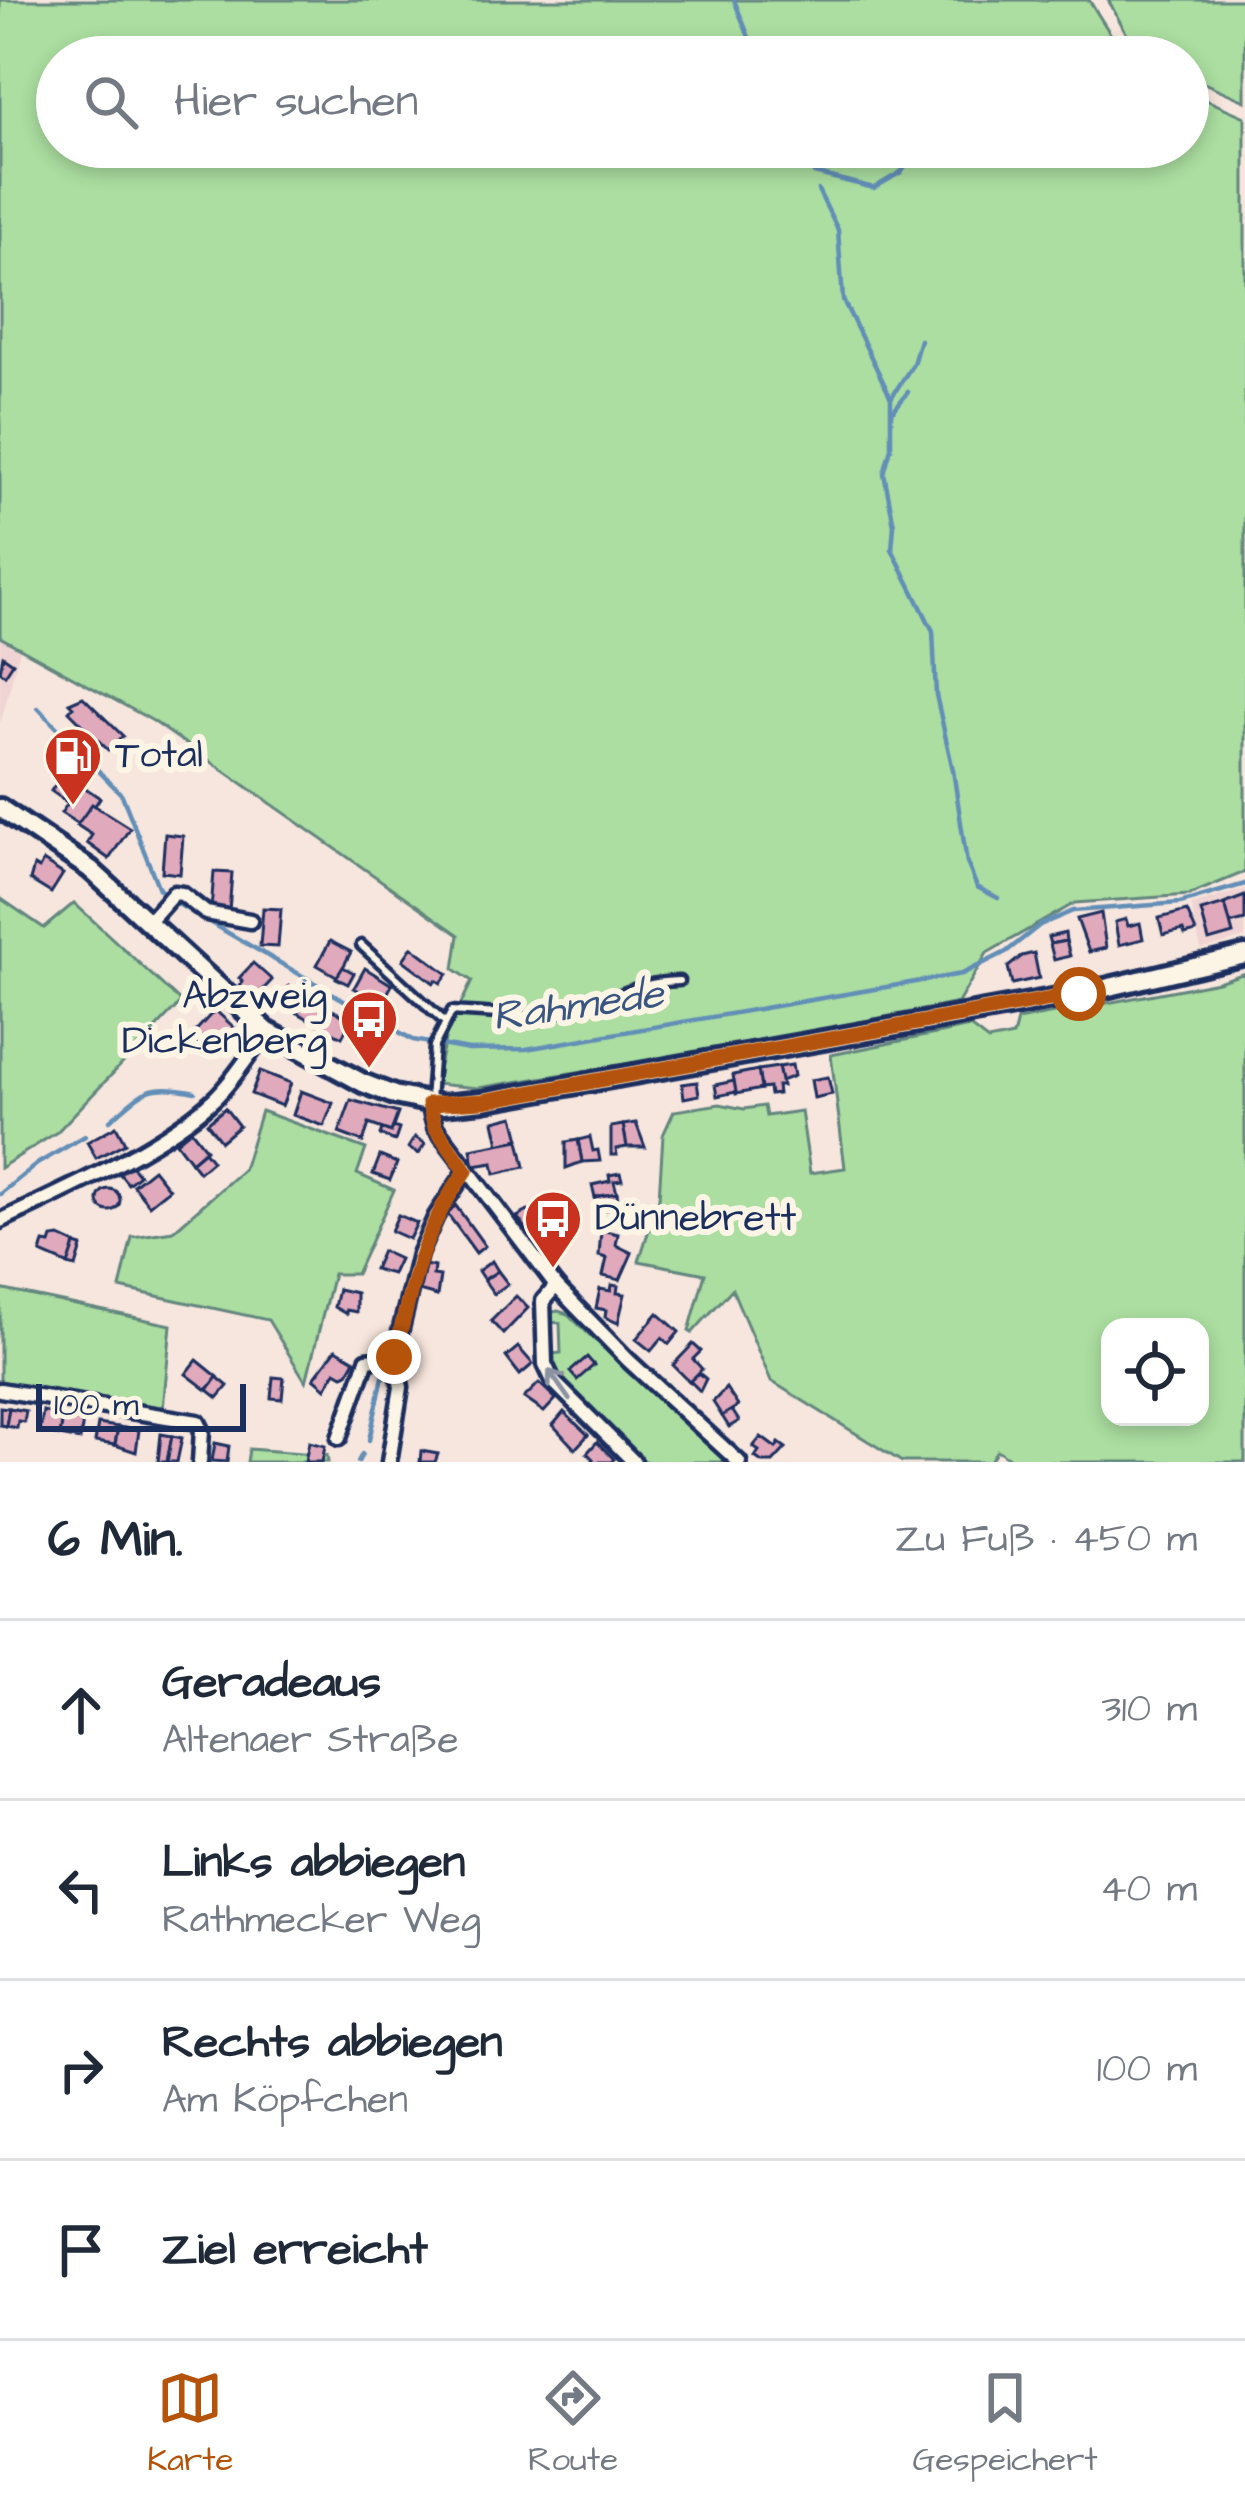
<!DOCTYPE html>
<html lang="de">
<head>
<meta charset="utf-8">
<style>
  :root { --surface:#fff; --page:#f2f2f3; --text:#1f2937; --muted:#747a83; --line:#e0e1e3; --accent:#b45309 }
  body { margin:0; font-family:"Architects Daughter",sans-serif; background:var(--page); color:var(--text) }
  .controls { position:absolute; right:36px; bottom:36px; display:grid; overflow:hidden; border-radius:24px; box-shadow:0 6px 18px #0003 }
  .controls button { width:108px; height:108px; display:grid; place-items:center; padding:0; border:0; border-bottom:3px solid var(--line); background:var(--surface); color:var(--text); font:60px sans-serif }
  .scale { position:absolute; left:36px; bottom:30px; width:210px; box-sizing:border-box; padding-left:12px; border:6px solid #1b2f5e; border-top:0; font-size:33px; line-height:42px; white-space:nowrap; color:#1b2f5e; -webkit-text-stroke:9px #fcf5e5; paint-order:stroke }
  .stop { position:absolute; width:36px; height:36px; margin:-27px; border:9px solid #b45309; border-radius:50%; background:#fff }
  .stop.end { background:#b45309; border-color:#fff; box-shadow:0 3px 12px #0008 }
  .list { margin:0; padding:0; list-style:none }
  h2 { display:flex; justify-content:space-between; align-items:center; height:156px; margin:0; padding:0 48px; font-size:51px }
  h2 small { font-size:39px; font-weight:400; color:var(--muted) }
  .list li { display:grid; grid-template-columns:78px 1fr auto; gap:36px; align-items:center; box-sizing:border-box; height:180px; padding:0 48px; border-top:3px solid var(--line) }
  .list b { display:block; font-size:45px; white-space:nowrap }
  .list p { margin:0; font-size:39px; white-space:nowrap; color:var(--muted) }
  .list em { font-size:39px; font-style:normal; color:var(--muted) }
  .icon { flex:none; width:66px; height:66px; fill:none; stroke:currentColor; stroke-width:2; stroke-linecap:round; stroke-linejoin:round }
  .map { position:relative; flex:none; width:1245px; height:1462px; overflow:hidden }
  .search { position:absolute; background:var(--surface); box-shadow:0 6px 18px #0003; left:36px; right:36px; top:36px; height:132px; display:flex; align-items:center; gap:30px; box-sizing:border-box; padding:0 42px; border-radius:66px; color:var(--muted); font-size:45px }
  .sheet { height:876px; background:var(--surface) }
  nav { display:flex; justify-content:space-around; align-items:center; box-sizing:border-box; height:168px; border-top:3px solid var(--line); background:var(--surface); font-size:33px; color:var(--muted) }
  nav a { display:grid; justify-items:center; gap:6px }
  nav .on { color:var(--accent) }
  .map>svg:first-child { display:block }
</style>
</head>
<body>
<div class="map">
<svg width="1245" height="1462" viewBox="0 0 1245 1462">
  <rect width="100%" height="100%" fill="#f7e6dd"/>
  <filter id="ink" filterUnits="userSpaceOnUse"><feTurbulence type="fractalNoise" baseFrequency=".00833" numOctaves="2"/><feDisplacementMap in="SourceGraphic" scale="24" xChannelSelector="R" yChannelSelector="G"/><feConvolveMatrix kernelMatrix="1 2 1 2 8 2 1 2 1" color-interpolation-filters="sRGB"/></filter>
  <g filter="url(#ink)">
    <!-- built -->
    <g fill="#f0d4d3">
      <polygon points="0,635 21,646 0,724"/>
      <polygon points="1245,889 1245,938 1201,950 1191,905"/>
    </g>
    <!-- green -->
    <g fill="#abdea0" stroke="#63867f" stroke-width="3" fill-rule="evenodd">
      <polygon points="0,0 1089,0 1125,57 57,57 57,147 1188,147 1188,92 1245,117 1245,872 1189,895 1075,903 987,953 958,1003 719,1049 478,1088 435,1084 446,1035 472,981 454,969 459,935 153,721 0,637"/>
      <path d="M 1108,0 L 1245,0 L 1245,101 L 1188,76 L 1188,57 C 1129,57 1136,48 1108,0 Z"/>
      <polygon points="0,898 44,928 74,903 181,1002 57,1132 0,1168"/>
      <path d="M 1245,973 L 1245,1462 L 1015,1462 L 997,1450 L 989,1462 L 902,1462 L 771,1381 L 732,1289 L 692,1333 L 689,1331 L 705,1274 L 639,1261 L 659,1198 L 663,1135 L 674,1111 L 720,1104 L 744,1109 L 764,1106 L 766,1116 L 801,1111 L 810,1173 L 845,1168 L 831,1055 L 970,1027 L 988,1041 L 1013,1036 L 1017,1020 L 1218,982 ZM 1110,1327 L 1200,1327 L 1200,1417 L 1110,1417 Z"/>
      <polygon points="261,1111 366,1149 357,1174 394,1190 356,1274 333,1274 306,1382 268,1320 120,1288 132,1237 173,1231 243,1170"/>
      <polygon points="0,1289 171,1325 163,1409 0,1384"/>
      <path d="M 558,1311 L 568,1314 C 619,1366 677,1409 728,1462 L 646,1462 C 619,1436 556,1391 551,1354 L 561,1353 L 560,1323 L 548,1322 L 553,1312 Z"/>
      <polygon points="249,1449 327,1455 328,1462 247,1462"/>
    </g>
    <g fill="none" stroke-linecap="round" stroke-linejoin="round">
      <!-- stream -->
      <g stroke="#628eb7" stroke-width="4.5">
        <polyline points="734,0 757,57"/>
        <polyline points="818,147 820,157 814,173 874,188 901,172 918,147"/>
        <polyline points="818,190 838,230 843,300 891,398 891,448 884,473 894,525 892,549 933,631 936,695 953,770 967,863 977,887 998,898"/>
        <polyline points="891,398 913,364 920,340"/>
        <polyline points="893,411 908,392"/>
        <polyline points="38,708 122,795 159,889 178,904 413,1040 469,1050 526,1049 962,974 1006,952 1040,925 1073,911 1180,903 1245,884"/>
        <path d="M 110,1120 C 145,1091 147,1082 195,1092"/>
        <polyline points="0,1194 37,1164 85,1136"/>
        <polyline points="369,1440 383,1377"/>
        <polyline points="358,1462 362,1454"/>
      </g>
    </g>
    <!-- building -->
    <g fill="#e1a9bc" stroke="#1b2f5e" stroke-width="3">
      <polygon points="3,656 13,663 5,675 0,671"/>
      <polygon points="83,697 123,736 108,750 69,711 73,707 69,703"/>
      <polygon points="63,774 80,786 68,803 51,791"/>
      <polygon points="81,785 100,798 81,826 61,813"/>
      <polygon points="92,804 130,828 109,859 87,843 92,835 77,825"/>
      <polygon points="165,834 183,836 180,874 162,872"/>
      <polygon points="43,861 63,874 51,893 30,880 34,866 39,869"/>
      <polygon points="214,872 232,873 229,911 211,910"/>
      <polygon points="1245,896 1245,920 1230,924 1224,904"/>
      <polygon points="1225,904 1233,934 1209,941 1201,911"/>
      <polygon points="263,908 281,909 278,947 260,946"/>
      <polygon points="1187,911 1196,932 1185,935 1183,930 1163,935 1159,918"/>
      <polygon points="1101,913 1106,948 1089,952 1077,919"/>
      <polygon points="1126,919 1128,926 1140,923 1143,939 1119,945 1115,922"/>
      <polygon points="1065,933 1066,941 1050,944 1048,937"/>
      <polygon points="330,941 351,952 338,977 317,965"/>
      <polygon points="1066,941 1070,956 1054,960 1050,944"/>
      <polygon points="412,947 448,974 441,983 436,980 434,983 403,960"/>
      <polygon points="1034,953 1039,978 1012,984 1008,967 1022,956"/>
      <polygon points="253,963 272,980 258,995 254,992 251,996 240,986 243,982 239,978"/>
      <polygon points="343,967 354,973 348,984 336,978"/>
      <polygon points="365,968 392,985 382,1003 354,988"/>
      <polygon points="289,986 351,1020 342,1037 279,1003"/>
      <polygon points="215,1010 239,1032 227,1045 213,1033 200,1047 190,1037"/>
      <polygon points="792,1065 794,1076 781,1081 778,1067"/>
      <polygon points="778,1067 782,1086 777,1086 778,1094 770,1095 769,1088 761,1089 758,1070"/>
      <polygon points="758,1070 761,1089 736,1094 733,1075"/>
      <polygon points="260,1071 291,1083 282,1106 251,1094"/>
      <polygon points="828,1077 832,1094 814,1098 811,1080"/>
      <polygon points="734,1081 736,1092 717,1096 715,1085"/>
      <polygon points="697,1082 699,1095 684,1098 682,1084"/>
      <polygon points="301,1091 333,1103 324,1126 293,1115"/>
      <polygon points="351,1100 398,1113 391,1132 369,1124 363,1142 339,1133"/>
      <polygon points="225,1108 239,1126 221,1141 207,1123"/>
      <polygon points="514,1116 520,1139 499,1144 494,1121"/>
      <polygon points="636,1123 645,1147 627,1147 623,1125"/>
      <polygon points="623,1125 627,1147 616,1149 617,1155 611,1155 611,1127"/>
      <polygon points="116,1126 125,1143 96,1158 87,1142"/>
      <polygon points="393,1127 399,1129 395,1141 380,1135 382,1129 391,1132"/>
      <polygon points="191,1130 206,1149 191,1162 176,1142"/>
      <polygon points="415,1137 425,1144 419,1154 408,1148"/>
      <polygon points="590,1137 593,1151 598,1150 600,1161 582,1162 578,1140"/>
      <polygon points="519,1140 525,1167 495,1174 493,1163 474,1166 471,1149"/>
      <polygon points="578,1140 582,1162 566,1168 566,1142"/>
      <polygon points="204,1151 212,1161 199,1172 191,1162"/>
      <polygon points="380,1156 397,1163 390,1180 373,1174"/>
      <polygon points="130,1164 139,1175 128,1184 119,1173"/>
      <polygon points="153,1169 169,1189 149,1205 133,1185"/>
      <polygon points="620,1173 622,1180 614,1181 617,1193 595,1197 592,1185 610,1181 609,1175"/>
      <circle cx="109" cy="1200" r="11"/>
      <polygon points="617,1193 619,1210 597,1209 595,1197"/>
      <polygon points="456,1206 485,1246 476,1253 446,1212"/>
      <polygon points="528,1211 546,1228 533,1237 517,1217"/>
      <polygon points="398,1215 417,1223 409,1239 391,1231"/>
      <polygon points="601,1230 618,1234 616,1245 632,1253 620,1280 603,1276 607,1258 599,1256"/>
      <polygon points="60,1237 75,1244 69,1265 41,1253 44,1243 50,1244 52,1238"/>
      <polygon points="75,1245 82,1247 76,1267 68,1265"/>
      <polygon points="382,1251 399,1259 392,1274 374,1269"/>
      <polygon points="492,1261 498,1271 484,1280 478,1271"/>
      <polygon points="425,1265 434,1267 433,1275 440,1276 437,1296 415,1290 418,1275 423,1276"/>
      <polygon points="498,1271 508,1284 494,1294 484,1280"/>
      <polygon points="612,1285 618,1286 617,1293 625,1294 618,1323 605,1317 606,1310 596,1308 600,1289 611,1291"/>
      <polygon points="338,1289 356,1293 356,1312 346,1310 346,1314 334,1307"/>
      <polygon points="516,1296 528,1308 503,1334 491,1321"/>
      <polygon points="658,1313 679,1332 669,1344 662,1338 651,1351 636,1339"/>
      <polygon points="693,1344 701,1351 693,1359 702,1369 690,1382 673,1365"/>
      <polygon points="518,1347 533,1364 520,1375 506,1357"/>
      <polygon points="336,1349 355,1360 348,1373 343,1375 336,1371 326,1388 314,1378"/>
      <polygon points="587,1357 594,1365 577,1380 570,1372"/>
      <polygon points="197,1360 218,1377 207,1390 186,1374"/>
      <polygon points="699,1373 706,1379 700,1391 690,1381"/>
      <polygon points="217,1377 228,1386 218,1398 208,1390"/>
      <polygon points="273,1377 284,1378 282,1399 271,1398"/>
      <polygon points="539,1383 556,1399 544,1412 524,1398"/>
      <polygon points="726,1388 738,1406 722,1416 713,1402"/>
      <polygon points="0,1407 9,1408 6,1426 0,1425"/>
      <polygon points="9,1408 26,1411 24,1422 18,1421 17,1428 6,1426"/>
      <polygon points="732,1410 739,1421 729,1427 722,1416"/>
      <polygon points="43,1411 63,1418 60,1436 40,1432"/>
      <polygon points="564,1412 588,1435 575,1449 553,1425"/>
      <polygon points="63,1418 83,1421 80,1440 60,1436"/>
      <polygon points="98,1424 118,1427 115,1445 95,1442"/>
      <polygon points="118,1427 139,1430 136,1452 115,1445"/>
      <polygon points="161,1434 172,1436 167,1462 158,1462"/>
      <polygon points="172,1436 182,1438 177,1462 167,1462"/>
      <polygon points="761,1437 776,1448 779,1443 786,1448 773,1462 762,1462 755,1457 759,1451 753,1447"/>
      <polygon points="309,1442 325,1446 322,1462 305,1462"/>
      <polygon points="597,1442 614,1459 611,1462 591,1462 593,1459 587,1453"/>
      <polygon points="215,1443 229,1446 227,1462 212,1461"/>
      <polygon points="421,1451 438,1454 435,1462 420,1462"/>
    </g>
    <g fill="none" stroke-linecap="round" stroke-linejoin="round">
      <!-- lane casing -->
      <g stroke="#1b2f5e" stroke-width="15">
        <g id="lane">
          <polyline points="361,945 445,1022"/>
          <path d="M 430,1101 L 434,1046 L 452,1011 C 498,1014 541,1019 586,1006 C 623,996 637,982 679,981"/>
        </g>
      </g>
      <!-- street casing -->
      <g stroke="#1b2f5e" stroke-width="21">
        <g id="street">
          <polyline points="150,920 174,893 182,894 206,913 250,921"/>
          <polyline points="429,1104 435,1127 556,1286 628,1360 739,1462"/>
          <path d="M 0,1221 C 67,1189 160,1149 214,1099 C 234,1080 250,1053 267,1031"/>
          <polyline points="556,1286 543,1301 545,1364 553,1381 634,1462"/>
          <polyline points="0,1390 198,1422 202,1430 200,1462"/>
          <polyline points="339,1438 367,1360 394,1357"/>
          <polyline points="389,1462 401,1387 394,1357 419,1254 436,1216 466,1171"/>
        </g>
      </g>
      <!-- secondary casing -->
      <g stroke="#1b2f5e" stroke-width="26">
        <polyline id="secondary" points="0,808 90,869 267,1031 363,1083 394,1095 442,1105 483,1101 1080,994 1245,955"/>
      </g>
      <!-- lane -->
      <use href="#lane" stroke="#fcf5e5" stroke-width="6"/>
      <!-- street -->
      <use href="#street" stroke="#fcf5e5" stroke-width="12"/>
      <!-- secondary -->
      <use href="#secondary" stroke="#fcf5e5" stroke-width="16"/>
    </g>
    <!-- one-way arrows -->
    <defs><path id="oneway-shaft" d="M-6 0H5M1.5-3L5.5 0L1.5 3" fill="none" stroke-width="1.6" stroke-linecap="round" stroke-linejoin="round" transform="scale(3)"/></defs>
    <use stroke="#8c92a2" href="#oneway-shaft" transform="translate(559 1385) rotate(-125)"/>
  </g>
  <g fill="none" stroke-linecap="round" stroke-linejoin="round" filter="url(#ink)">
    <!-- route -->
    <path stroke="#b45309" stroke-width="15" d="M 394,1357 C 413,1285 420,1232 466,1171 L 435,1127 L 429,1104 L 483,1101 L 1079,994"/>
  </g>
  <!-- icons -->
  <defs>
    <g id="fuel-pin" transform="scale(3)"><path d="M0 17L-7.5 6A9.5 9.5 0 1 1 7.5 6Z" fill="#c8321e" stroke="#fcf5e5"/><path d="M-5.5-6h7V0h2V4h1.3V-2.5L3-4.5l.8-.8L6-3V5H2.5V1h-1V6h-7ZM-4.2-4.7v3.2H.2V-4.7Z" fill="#fff"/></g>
    <g id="bus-pin" transform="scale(3)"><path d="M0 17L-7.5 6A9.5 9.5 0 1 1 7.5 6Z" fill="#c8321e" stroke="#fcf5e5"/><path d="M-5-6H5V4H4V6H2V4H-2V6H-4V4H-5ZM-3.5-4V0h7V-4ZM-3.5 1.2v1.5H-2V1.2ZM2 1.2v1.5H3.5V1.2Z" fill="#fff"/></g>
  </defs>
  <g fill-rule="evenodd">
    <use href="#fuel-pin" x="73" y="756"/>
    <use href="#bus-pin" x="369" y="1019"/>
    <use href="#bus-pin" x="553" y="1219"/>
  </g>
  <g text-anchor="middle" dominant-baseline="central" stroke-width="12" stroke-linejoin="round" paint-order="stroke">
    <!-- poi labels -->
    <g font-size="39" fill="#1b2f5e" stroke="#fcf5e5" text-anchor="start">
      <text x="115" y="756">Total</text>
      <text x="327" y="997" text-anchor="end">Abzweig<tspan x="327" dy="45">Dickenberg</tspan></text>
      <text x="595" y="1219">Dünnebrett</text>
    </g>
    <!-- water labels -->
    <g font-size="42" font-style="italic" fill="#395683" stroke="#fcf5e5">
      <text transform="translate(578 1006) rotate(-8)">Rahmede</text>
    </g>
  </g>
</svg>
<div class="controls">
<button><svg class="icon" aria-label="locate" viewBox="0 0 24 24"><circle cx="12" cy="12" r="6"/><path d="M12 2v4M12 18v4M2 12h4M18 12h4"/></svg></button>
</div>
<div class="scale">100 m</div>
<div class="stop" style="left:1079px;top:994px"></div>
<div class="stop end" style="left:394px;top:1357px"></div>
<div class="search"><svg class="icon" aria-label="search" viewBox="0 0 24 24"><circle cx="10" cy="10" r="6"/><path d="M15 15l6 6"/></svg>Hier suchen</div>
</div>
<section class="sheet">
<h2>6 Min.<small>Zu Fuß · 450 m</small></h2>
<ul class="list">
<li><svg class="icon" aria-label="ahead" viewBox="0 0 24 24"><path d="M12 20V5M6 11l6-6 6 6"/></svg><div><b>Geradeaus</b><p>Altenaer Straße</p></div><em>310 m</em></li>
<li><svg class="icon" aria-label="left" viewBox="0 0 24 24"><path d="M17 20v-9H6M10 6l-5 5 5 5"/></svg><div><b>Links abbiegen</b><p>Rathmecker Weg</p></div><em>40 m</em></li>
<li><svg class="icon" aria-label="right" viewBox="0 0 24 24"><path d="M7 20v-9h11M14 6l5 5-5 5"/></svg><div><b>Rechts abbiegen</b><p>Am Köpfchen</p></div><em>100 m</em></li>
<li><svg class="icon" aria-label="arrive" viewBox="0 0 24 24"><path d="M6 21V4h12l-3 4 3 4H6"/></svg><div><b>Ziel erreicht</b></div></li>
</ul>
</section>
<nav>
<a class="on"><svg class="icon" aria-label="map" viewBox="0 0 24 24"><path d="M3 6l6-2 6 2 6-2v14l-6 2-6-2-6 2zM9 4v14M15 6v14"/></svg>Karte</a>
<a><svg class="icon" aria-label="directions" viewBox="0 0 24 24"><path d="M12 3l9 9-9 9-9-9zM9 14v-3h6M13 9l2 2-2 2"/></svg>Route</a>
<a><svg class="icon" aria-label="saved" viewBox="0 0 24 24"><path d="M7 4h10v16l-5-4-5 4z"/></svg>Gespeichert</a>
</nav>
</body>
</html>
